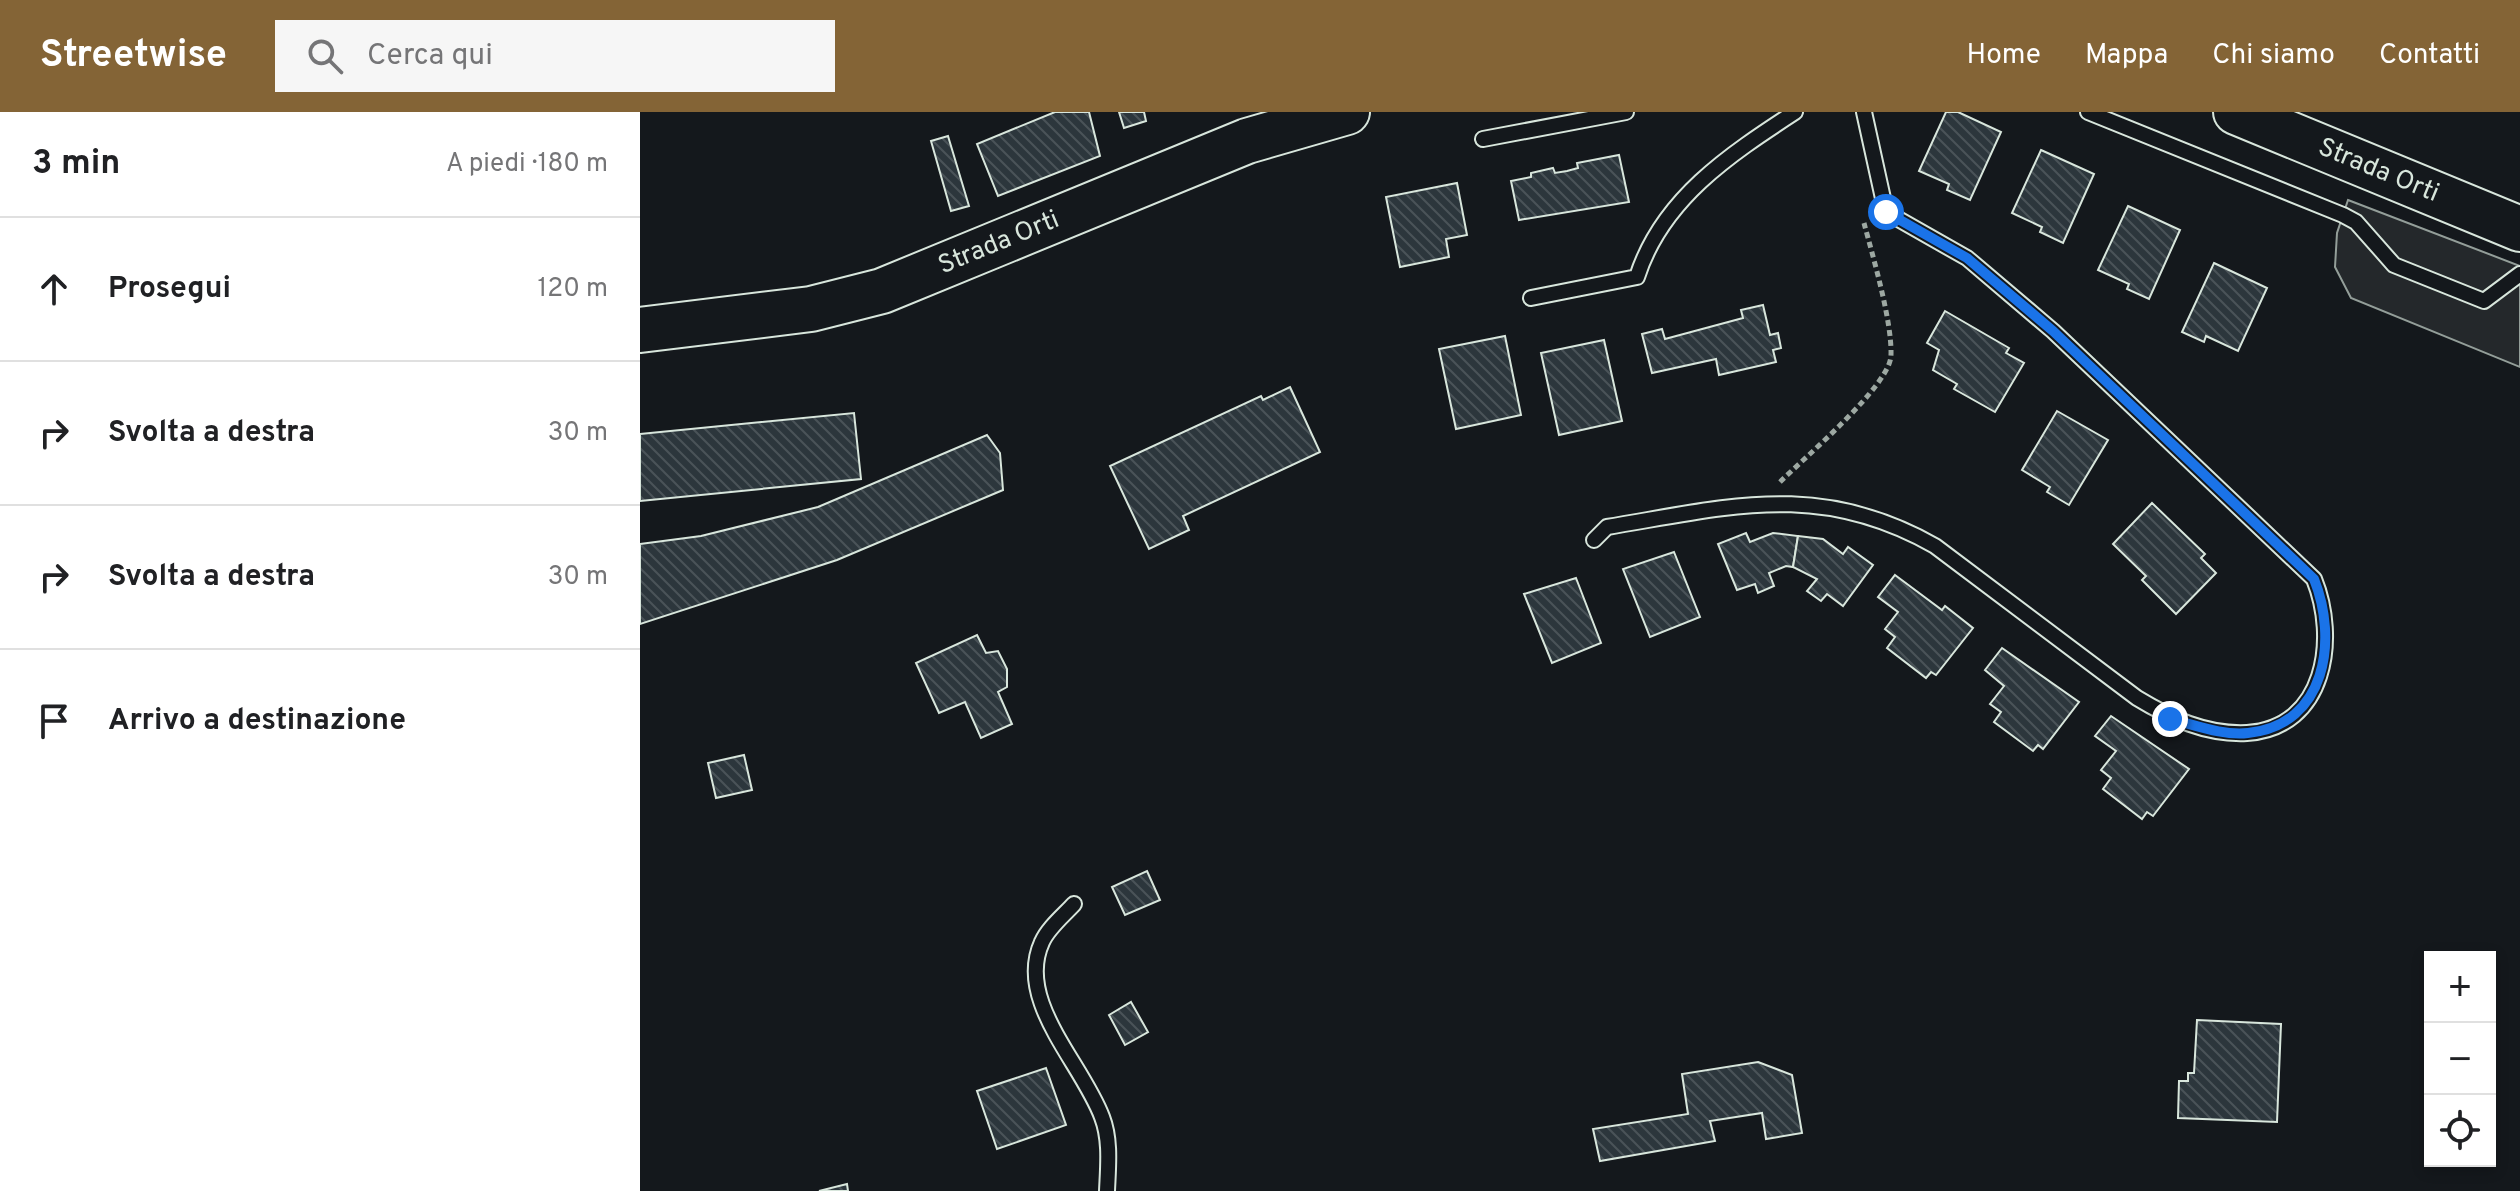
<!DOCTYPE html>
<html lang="it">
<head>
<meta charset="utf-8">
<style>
  :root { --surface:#fff; --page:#f6f6f6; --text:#202124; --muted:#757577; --line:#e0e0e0; --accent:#846436 }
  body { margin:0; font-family:Overpass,sans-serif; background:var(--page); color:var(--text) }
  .controls { position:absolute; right:24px; bottom:24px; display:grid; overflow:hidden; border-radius:0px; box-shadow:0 4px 12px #0003 }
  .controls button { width:72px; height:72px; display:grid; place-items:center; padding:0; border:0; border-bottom:2px solid var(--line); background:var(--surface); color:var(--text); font:40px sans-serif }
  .stop { position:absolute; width:24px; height:24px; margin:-18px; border:6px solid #1a73e8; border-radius:50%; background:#fff }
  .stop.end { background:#1a73e8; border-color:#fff; box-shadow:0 2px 8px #0008 }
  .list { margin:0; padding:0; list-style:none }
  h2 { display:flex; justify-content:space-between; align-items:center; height:104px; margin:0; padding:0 32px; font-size:34px }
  h2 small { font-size:26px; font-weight:400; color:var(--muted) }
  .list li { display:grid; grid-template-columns:52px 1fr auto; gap:24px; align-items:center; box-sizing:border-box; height:144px; padding:0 32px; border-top:2px solid var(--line) }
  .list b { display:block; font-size:30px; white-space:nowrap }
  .list em { font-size:26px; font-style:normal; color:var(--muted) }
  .icon { flex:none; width:44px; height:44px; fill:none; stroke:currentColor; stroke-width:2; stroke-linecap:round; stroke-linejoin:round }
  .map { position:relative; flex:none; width:1880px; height:1079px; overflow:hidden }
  header { display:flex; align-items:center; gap:48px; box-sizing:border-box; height:112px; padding:0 40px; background:var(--accent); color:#fff }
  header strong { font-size:38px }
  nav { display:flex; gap:44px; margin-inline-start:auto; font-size:28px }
  .search { width:560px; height:72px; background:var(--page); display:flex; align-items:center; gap:20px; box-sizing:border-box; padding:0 28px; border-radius:0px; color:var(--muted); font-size:30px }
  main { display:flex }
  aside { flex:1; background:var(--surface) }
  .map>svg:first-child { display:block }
</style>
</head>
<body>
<header>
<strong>Streetwise</strong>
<div class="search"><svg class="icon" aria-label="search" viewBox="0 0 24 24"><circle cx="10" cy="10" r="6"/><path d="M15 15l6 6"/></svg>Cerca qui</div>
<nav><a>Home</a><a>Mappa</a><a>Chi siamo</a><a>Contatti</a></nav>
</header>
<main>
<aside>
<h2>3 min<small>A piedi · 180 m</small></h2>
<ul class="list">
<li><svg class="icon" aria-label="ahead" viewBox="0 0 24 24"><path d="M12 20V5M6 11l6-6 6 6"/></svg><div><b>Prosegui</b></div><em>120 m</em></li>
<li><svg class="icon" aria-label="right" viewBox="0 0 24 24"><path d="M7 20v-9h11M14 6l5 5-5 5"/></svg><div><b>Svolta a destra</b></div><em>30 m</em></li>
<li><svg class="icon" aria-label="right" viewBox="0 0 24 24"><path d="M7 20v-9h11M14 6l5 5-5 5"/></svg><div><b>Svolta a destra</b></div><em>30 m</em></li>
<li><svg class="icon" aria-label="arrive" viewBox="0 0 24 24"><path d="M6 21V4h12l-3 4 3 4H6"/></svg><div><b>Arrivo a destinazione</b></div></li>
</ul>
</aside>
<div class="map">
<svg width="1880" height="1079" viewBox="0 0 1880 1079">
  <defs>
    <pattern id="building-back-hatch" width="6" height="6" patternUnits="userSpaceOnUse" patternTransform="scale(2)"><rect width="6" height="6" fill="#2c363c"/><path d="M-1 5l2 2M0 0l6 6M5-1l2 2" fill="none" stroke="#4a5358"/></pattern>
  </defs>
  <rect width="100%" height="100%" fill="#14181c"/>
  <!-- parking -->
  <polygon fill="#24282b" stroke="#939e99" stroke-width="2" points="1708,88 1880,154 1880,255 1711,186 1695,155 1697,121"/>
  <!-- building -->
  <g fill="url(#building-back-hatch)" stroke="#d8e6dc" stroke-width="2">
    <polygon points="415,0 449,0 460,44 358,84 337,32"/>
    <polygon points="479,0 504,0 506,9 484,16"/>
    <polygon points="1306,0 1318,0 1361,20 1330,88 1307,78 1309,72 1279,59"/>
    <polygon points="308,24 329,94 311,99 291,29"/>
    <polygon points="1401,38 1454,62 1423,131 1400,120 1402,115 1372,101"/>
    <polygon points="979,43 989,90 879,108 871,69 891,65 891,61 913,56 915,61 927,59 938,56 937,51"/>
    <polygon points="817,71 827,123 806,127 809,145 760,155 746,85"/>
    <polygon points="1488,94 1540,118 1509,187 1487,177 1489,172 1458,158"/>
    <polygon points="1574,151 1627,176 1598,239 1566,224 1564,230 1542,220"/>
    <polygon points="1123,193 1130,223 1138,221 1141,236 1133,238 1136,250 1079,263 1076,247 1012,261 1002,222 1022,217 1025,227 1103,206 1101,198"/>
    <polygon points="1305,199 1369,236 1366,241 1384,251 1355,300 1314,277 1317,272 1293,258 1299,238 1287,231"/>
    <polygon points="865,224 881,303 816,317 799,237"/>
    <polygon points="964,228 982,309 919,323 901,241"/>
    <polygon points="650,275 680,340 543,404 549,418 509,437 470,354 621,284 623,288"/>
    <polygon points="1417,299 1468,328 1429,393 1407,380 1410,375 1382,358"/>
    <polygon points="214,301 221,367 0,389 0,322"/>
    <polygon points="347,323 360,341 363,378 197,448 0,512 0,432 61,424 178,395"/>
    <polygon points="1512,391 1565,442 1561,446 1576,461 1536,502 1502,468 1506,464 1473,432"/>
    <polygon points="1106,421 1110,430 1133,421 1158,424 1153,455 1146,454 1129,461 1134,474 1118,481 1115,472 1097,478 1078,432"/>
    <polygon points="1158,424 1183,427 1203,442 1208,435 1233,453 1203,494 1187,482 1181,489 1167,479 1177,467 1153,455"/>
    <polygon points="1034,440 1060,505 1010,525 983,457"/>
    <polygon points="1255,463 1302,498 1305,494 1333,516 1296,563 1291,560 1286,566 1247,536 1255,525 1245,517 1258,500 1238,485"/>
    <polygon points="936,466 961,531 912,551 884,482"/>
    <polygon points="337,523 346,541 358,539 367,557 367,575 358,580 372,612 341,626 325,590 299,601 276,551"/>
    <polygon points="1362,536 1439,590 1403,637 1398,633 1393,639 1354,610 1361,600 1350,592 1364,574 1345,558"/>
    <polygon points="1471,604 1549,657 1513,704 1507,700 1502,707 1463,677 1471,666 1461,658 1476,639 1455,624"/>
    <polygon points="104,643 112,678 76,686 68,651"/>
    <polygon points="507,759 520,788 485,803 472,775"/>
    <polygon points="491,890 508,920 485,933 469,903"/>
    <polygon points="1557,908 1641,912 1637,1010 1538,1006 1539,969 1548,969 1548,961 1554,961"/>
    <polygon points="1118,950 1152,963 1162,1021 1126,1027 1122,1001 1070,1009 1075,1029 960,1049 953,1017 1048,1002 1042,962"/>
    <polygon points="406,956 426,1013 357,1037 337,979"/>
    <polygon points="207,1072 208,1079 179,1079"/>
  </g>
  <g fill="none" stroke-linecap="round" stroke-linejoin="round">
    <!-- service casing -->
    <g stroke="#d8e6dc" stroke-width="18">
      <g id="service">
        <polyline points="1448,0 1703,103 1716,110 1754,153 1844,189 1880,162"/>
        <polyline points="843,27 986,0"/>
        <path d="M 891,186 L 997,165 C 1022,87 1089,43 1155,0"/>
        <path d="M 954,428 L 967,415 C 1089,395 1179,368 1295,434 L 1497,586 C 1530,606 1566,623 1607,621 C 1686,616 1698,526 1674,467 L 1413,219 L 1327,146 L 1246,100 L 1224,0"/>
        <path d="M 434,792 C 424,803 408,816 402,830 C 375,889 442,951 462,1005 C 471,1028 468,1055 467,1079"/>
      </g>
    </g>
    <!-- primary casing -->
    <g stroke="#d8e6dc" stroke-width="48">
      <g id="primary">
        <path id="s1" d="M 1596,0 L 1880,117"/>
        <path id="s2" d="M 0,218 L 171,197 L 242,179 L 607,29 L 707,0"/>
      </g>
    </g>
    <!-- path -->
    <path stroke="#9da8a2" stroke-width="5" stroke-dasharray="6 4" stroke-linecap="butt" d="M 1140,370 C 1164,346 1251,273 1251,243 C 1252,209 1233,145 1224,111"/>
    <!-- service -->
    <use href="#service" stroke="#14181c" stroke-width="14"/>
    <!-- primary -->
    <use href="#primary" stroke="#14181c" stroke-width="44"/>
  </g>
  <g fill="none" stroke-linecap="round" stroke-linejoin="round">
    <!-- route -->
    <path stroke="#1a73e8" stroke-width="10" d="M 1246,100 L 1327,146 L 1413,219 L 1674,467 C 1698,527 1687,613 1608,621 C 1583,624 1555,613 1530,607"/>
  </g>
  <g text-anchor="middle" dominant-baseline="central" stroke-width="6" stroke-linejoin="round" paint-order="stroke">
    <!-- street labels -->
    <g font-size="26" fill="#d8e6dc" stroke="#14181c">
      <text stroke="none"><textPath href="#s1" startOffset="154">Strada Orti</textPath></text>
      <text stroke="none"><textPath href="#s2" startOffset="372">Strada Orti</textPath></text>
    </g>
  </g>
</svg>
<div class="controls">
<button>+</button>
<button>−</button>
<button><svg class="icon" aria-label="locate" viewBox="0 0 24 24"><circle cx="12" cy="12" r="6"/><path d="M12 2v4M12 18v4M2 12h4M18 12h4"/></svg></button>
</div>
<div class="stop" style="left:1246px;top:100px"></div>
<div class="stop end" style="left:1530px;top:607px"></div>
</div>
</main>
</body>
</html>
